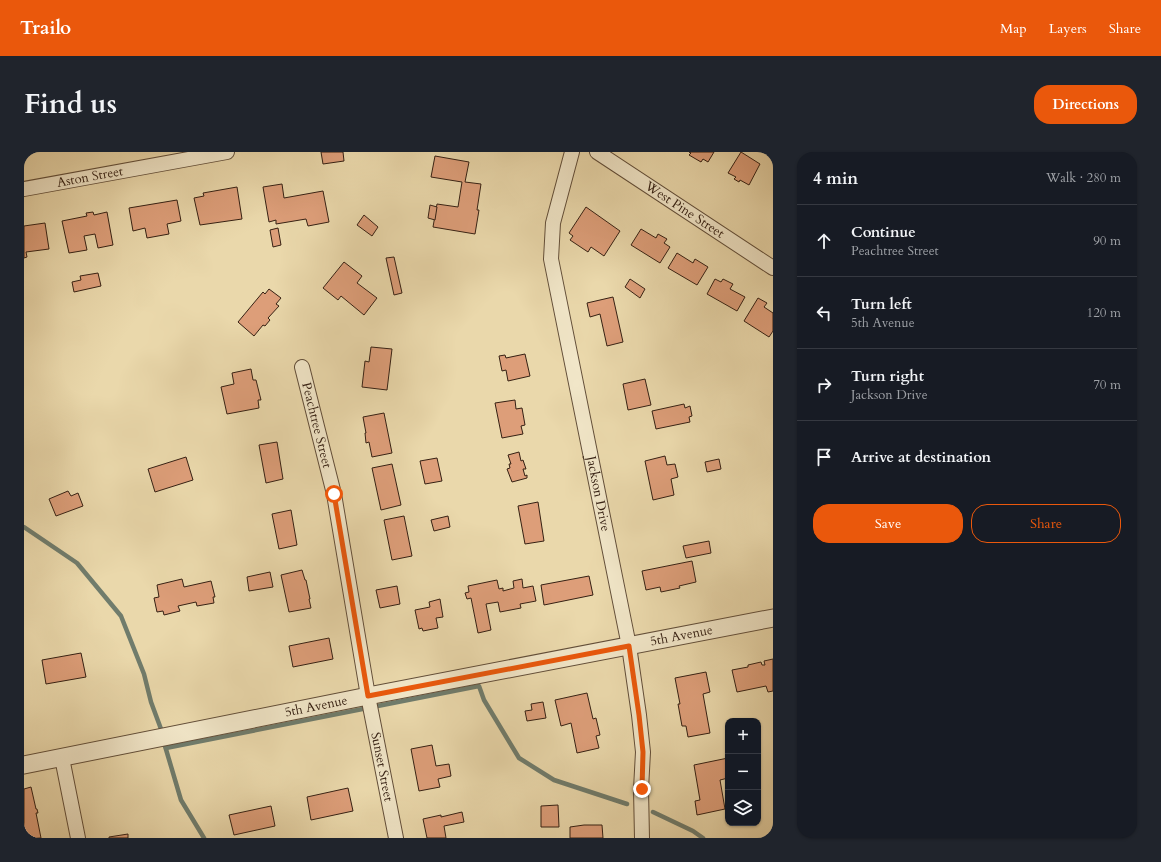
<!DOCTYPE html>
<html lang="en">
<head>
<meta charset="utf-8">
<style>
  :root { --surface:#171b24; --page:#20242c; --text:#f1f3f6; --muted:#9ea1a6; --line:#363941; --accent:#ea580c }
  body { margin:0; font-family:Cardo,serif; background:var(--page); color:var(--text) }
  .controls { position:absolute; right:12px; bottom:12px; display:grid; overflow:hidden; border-radius:8px; box-shadow:0 1px 3px #0004 }
  .controls button { width:36px; height:36px; display:grid; place-items:center; padding:0; border:0; border-bottom:1px solid var(--line); background:var(--surface); color:var(--text); font:20px sans-serif }
  .stop { position:absolute; width:12px; height:12px; margin:-9px; border:3px solid #ea580c; border-radius:50%; background:#fff }
  .stop.end { background:#ea580c; border-color:#fff; box-shadow:0 1px 4px #0008 }
  .list { margin:0; padding:0; list-style:none }
  h2 { display:flex; justify-content:space-between; align-items:center; height:52px; margin:0; padding:0 16px; font-size:17px }
  h2 small { font-size:13px; font-weight:400; color:var(--muted) }
  .list li { display:grid; grid-template-columns:26px 1fr auto; gap:12px; align-items:center; box-sizing:border-box; height:72px; padding:0 16px; border-top:1px solid var(--line) }
  .list b { display:block; font-size:15px; white-space:nowrap }
  .list p { margin:0; font-size:13px; white-space:nowrap; color:var(--muted) }
  .list em { font-size:13px; font-style:normal; color:var(--muted) }
  .actions { display:flex; gap:8px; padding:12px 16px }
  .actions a { flex:1; padding:9px 0; border:1px solid var(--accent); border-radius:16px; text-align:center; font-size:14px; color:var(--accent) }
  .actions .main { background:var(--accent); color:#fff }
  .icon { flex:none; width:22px; height:22px; fill:none; stroke:currentColor; stroke-width:2; stroke-linecap:round; stroke-linejoin:round }
  .map { position:relative; flex:none; width:749px; height:686px; overflow:hidden; border-radius:16px }
  header { display:flex; align-items:center; gap:24px; box-sizing:border-box; height:56px; padding:0 20px; background:var(--accent); color:#fff }
  header strong { font-size:19px }
  nav { display:flex; gap:22px; margin-inline-start:auto; font-size:14px }
  .intro { display:flex; align-items:center; justify-content:space-between; box-sizing:border-box; height:96px; padding:0 24px }
  h1 { margin:0; font-size:28px }
  .button { padding:10px 18px; border-radius:16px; background:var(--accent); color:#fff; font-size:14px; font-weight:700 }
  main { display:flex; gap:24px; padding:0 24px }
  aside { flex:1; background:var(--surface); border-radius:16px; box-shadow:0 1px 3px #0004 }
  .map>svg:first-child { display:block }
</style>
</head>
<body>
<header>
<strong>Trailo</strong>
<nav><a>Map</a><a>Layers</a><a>Share</a></nav>
</header>
<div class="intro"><h1>Find us</h1><a class="button">Directions</a></div>
<main>
<div class="map">
<svg width="749" height="686" viewBox="0 0 749 686">
  <rect width="100%" height="100%" fill="#ead8ab"/>
  <filter id="stains"><feTurbulence type="fractalNoise" baseFrequency=".005" numOctaves="4"/><feColorMatrix values="0 0 0 0 .2 0 0 0 0 .09 0 0 0 0 .02 0 0 0 .5 -.17"/></filter>
  <radialGradient id="worn" r=".72"><stop offset=".6" stop-color="#630" stop-opacity="0"/><stop offset="1" stop-color="#630" stop-opacity=".3"/></radialGradient>
  <g fill="none" stroke-linecap="round" stroke-linejoin="round">
    <!-- stream -->
    <g stroke="#707c6c" stroke-width="4.5">
      <polyline points="0,375 53,411 97,464 120,522 127,550 137,577"/>
      <polyline points="141,594 157,648 180,686"/>
      <polyline points="142,596 455,534 460,548 495,606 530,628 603,652"/>
      <polyline points="629,660 669,679 679,686"/>
    </g>
  </g>
  <!-- building -->
  <g fill="#dd9e79" stroke="#352013">
    <polygon points="297,0 319,0 320,9 299,12"/>
    <polygon points="665,0 690,0 684,10 679,7 677,10 665,3 667,1"/>
    <polygon points="717,0 736,12 725,33 716,28 715,30 710,27 712,25 704,21"/>
    <polygon points="411,4 445,10 441,30 457,32 453,58 455,58 451,82 409,75 413,52 434,55 438,30 407,25"/>
    <polygon points="258,32 260,46 299,39 305,70 284,74 282,67 252,72 252,68 245,70 239,35"/>
    <polygon points="213,35 218,67 176,73 170,46 180,44 179,41"/>
    <polygon points="153,48 157,69 143,72 145,82 123,86 121,76 109,79 105,56"/>
    <polygon points="406,53 413,55 411,68 404,66"/>
    <polygon points="562,55 596,79 580,104 567,95 564,100 546,88 549,84 545,81"/>
    <polygon points="69,60 70,63 83,60 89,93 74,96 71,82 60,84 63,98 45,101 38,69 63,64 62,61"/>
    <polygon points="340,63 354,75 348,84 333,73"/>
    <polygon points="21,71 25,97 2,100 3,105 0,106 0,74"/>
    <polygon points="254,76 257,93 249,95 246,78"/>
    <polygon points="617,77 632,86 634,82 643,87 640,91 646,95 636,111 607,93"/>
    <polygon points="653,101 669,111 671,107 684,115 673,133 644,116"/>
    <polygon points="370,105 378,141 370,143 362,106"/>
    <polygon points="320,110 338,124 333,131 353,146 340,163 317,144 314,148 299,136"/>
    <polygon points="74,121 77,134 50,140 48,130 57,128 56,124"/>
    <polygon points="606,127 621,137 616,146 601,135"/>
    <polygon points="691,127 697,130 699,127 709,132 706,137 721,145 713,159 683,142"/>
    <polygon points="245,137 257,146 252,152 255,154 244,166 246,168 241,174 239,173 230,184 214,170 239,140 241,142"/>
    <polygon points="589,145 599,190 583,194 576,162 566,165 563,151"/>
    <polygon points="734,146 743,151 740,155 749,161 749,179 745,185 720,169"/>
    <polygon points="347,195 368,197 363,238 338,235 341,209 345,210"/>
    <polygon points="501,202 506,224 484,229 482,218 478,219 475,204 481,203 482,206"/>
    <polygon points="227,217 229,228 232,228 237,248 234,248 235,256 203,262 197,235 210,232 208,221"/>
    <polygon points="621,227 627,253 604,258 599,232"/>
    <polygon points="491,248 492,257 498,256 501,273 497,274 499,282 478,286 471,251"/>
    <polygon points="660,252 661,256 666,254 668,264 665,265 666,270 632,277 628,259"/>
    <polygon points="360,261 368,301 348,305 345,290 342,291 341,281 342,281 339,265"/>
    <polygon points="253,290 259,327 242,331 235,293"/>
    <polygon points="495,300 497,309 499,308 502,317 499,317 501,324 503,323 503,326 488,330 483,317 486,316 485,312 487,312 484,303"/>
    <polygon points="641,304 643,313 651,312 654,325 647,327 650,343 629,348 621,309"/>
    <polygon points="162,305 169,328 131,340 124,317"/>
    <polygon points="413,306 418,329 401,332 396,309"/>
    <polygon points="695,307 697,317 683,320 681,310"/>
    <polygon points="368,312 377,353 357,358 348,316"/>
    <polygon points="44,339 47,344 54,341 59,354 32,364 25,347"/>
    <polygon points="514,350 520,389 501,392 494,354"/>
    <polygon points="267,358 273,393 255,397 248,362"/>
    <polygon points="380,364 388,404 368,408 360,368"/>
    <polygon points="424,364 426,375 410,379 407,368"/>
    <polygon points="685,389 687,401 662,406 659,394"/>
    <polygon points="668,409 672,430 655,434 656,436 637,440 636,435 622,438 618,419"/>
    <polygon points="278,418 281,428 282,428 286,447 285,447 287,456 265,460 257,423"/>
    <polygon points="246,420 249,435 225,439 223,425"/>
    <polygon points="565,424 569,443 520,453 517,433"/>
    <polygon points="158,427 160,435 187,429 191,445 189,445 190,451 173,454 172,450 154,454 156,459 140,463 139,459 133,460 130,446 135,445 133,433"/>
    <polygon points="498,427 499,436 509,434 512,449 496,452 497,456 476,460 474,450 462,452 467,478 454,481 447,446 443,447 441,441 445,440 444,434 473,428 475,437 479,436 479,439 490,436 489,429"/>
    <polygon points="373,434 376,452 356,456 352,438"/>
    <polygon points="416,447 419,465 412,466 414,476 399,479 398,476 395,477 391,458 406,455 405,450"/>
    <polygon points="305,486 309,507 269,515 265,494"/>
    <polygon points="57,501 62,525 22,532 18,508"/>
    <polygon points="749,507 749,539 744,540 742,534 713,540 708,518 724,515 724,513 737,510 738,513 741,513 740,509"/>
    <polygon points="682,520 686,540 679,542 686,581 664,585 662,574 658,574 654,552 656,552 651,526"/>
    <polygon points="563,541 569,567 572,566 576,583 572,584 575,596 553,601 547,571 537,574 531,548"/>
    <polygon points="519,550 522,566 503,569 501,559 508,558 507,552"/>
    <polygon points="408,593 412,614 425,612 427,624 414,627 416,635 395,639 387,597"/>
    <polygon points="704,606 704,626 696,628 701,657 673,663 671,649 676,648 670,613"/>
    <polygon points="7,635 12,657 13,657 14,661 12,661 17,686 0,686 0,637"/>
    <polygon points="324,636 329,659 287,668 283,645"/>
    <polygon points="534,653 535,675 517,675 517,654"/>
    <polygon points="247,654 251,674 210,683 205,663"/>
    <polygon points="438,660 440,670 420,674 422,686 403,686 399,667 417,663 417,665"/>
    <polygon points="560,673 578,673 579,686 546,686 546,675"/>
    <polygon points="104,682 104,686 85,686 85,685"/>
  </g>
  <g fill="none" stroke-linecap="round" stroke-linejoin="round">
    <!-- minor casing -->
    <g stroke="#624e39" stroke-width="16">
      <g id="minor">
        <path id="s1" d="M 548,0 L 529,71 L 527,107 L 605,494 L 615,563 L 619,600 L 617,637 L 618,686"/>
        <path id="s2" d="M 573,0 L 749,116"/>
        <path id="s3" d="M 0,37 L 203,0"/>
        <path id="s4" d="M 278,215 L 310,342 L 344,544 L 372,686"/>
        <polyline points="38,606 54,686"/>
      </g>
    </g>
    <!-- tertiary casing -->
    <g stroke="#624e39" stroke-width="19">
      <g id="tertiary">
        <path id="s5" d="M 0,613 L 344,544 L 749,466"/>
      </g>
    </g>
    <!-- minor -->
    <use href="#minor" stroke="#f1e6c8" stroke-width="14"/>
    <!-- tertiary -->
    <use href="#tertiary" stroke="#f1e6c8" stroke-width="17"/>
  </g>
  <g fill="none" stroke-linecap="round" stroke-linejoin="round">
    <!-- route -->
    <polyline stroke="#ea580c" stroke-width="5" points="310,342 344,544 605,494 615,563 619,600 618,637"/>
  </g>
  <g text-anchor="middle" dominant-baseline="central" stroke-width="4" stroke-linejoin="round" paint-order="stroke">
    <!-- street labels -->
    <g font-size="13" fill="#352013" stroke="#f1e6c8">
      <text stroke="none"><textPath href="#s3" startOffset="67">Aston Street</textPath></text>
      <text stroke="none"><textPath href="#s2" startOffset="105">West Pine Street</textPath></text>
      <text stroke="none"><textPath href="#s4" startOffset="60">Peachtree Street</textPath></text>
      <text stroke="none"><textPath href="#s1" startOffset="349">Jackson Drive</textPath></text>
      <text stroke="none"><textPath href="#s5" startOffset="670">5th Avenue</textPath></text>
      <text stroke="none"><textPath href="#s5" startOffset="298">5th Avenue</textPath></text>
      <text stroke="none"><textPath href="#s4" startOffset="408">Sunset Street</textPath></text>
    </g>
  </g>
  <rect width="100%" height="100%" filter="url(#stains)"/>
  <rect width="100%" height="100%" fill="url(#worn)"/>
</svg>
<div class="controls">
<button>+</button>
<button>−</button>
<button><svg class="icon" aria-label="layers" viewBox="0 0 24 24"><path d="M12 4l9 5-9 5-9-5zM3 14l9 5 9-5"/></svg></button>
</div>
<div class="stop" style="left:310px;top:342px"></div>
<div class="stop end" style="left:618px;top:637px"></div>
</div>
<aside>
<h2>4 min<small>Walk · 280 m</small></h2>
<ul class="list">
<li><svg class="icon" aria-label="ahead" viewBox="0 0 24 24"><path d="M12 20V5M6 11l6-6 6 6"/></svg><div><b>Continue</b><p>Peachtree Street</p></div><em>90 m</em></li>
<li><svg class="icon" aria-label="left" viewBox="0 0 24 24"><path d="M17 20v-9H6M10 6l-5 5 5 5"/></svg><div><b>Turn left</b><p>5th Avenue</p></div><em>120 m</em></li>
<li><svg class="icon" aria-label="right" viewBox="0 0 24 24"><path d="M7 20v-9h11M14 6l5 5-5 5"/></svg><div><b>Turn right</b><p>Jackson Drive</p></div><em>70 m</em></li>
<li><svg class="icon" aria-label="arrive" viewBox="0 0 24 24"><path d="M6 21V4h12l-3 4 3 4H6"/></svg><div><b>Arrive at destination</b></div></li>
</ul>
<div class="actions"><a class="main">Save</a><a>Share</a></div>
</aside>
</main>
</body>
</html>
